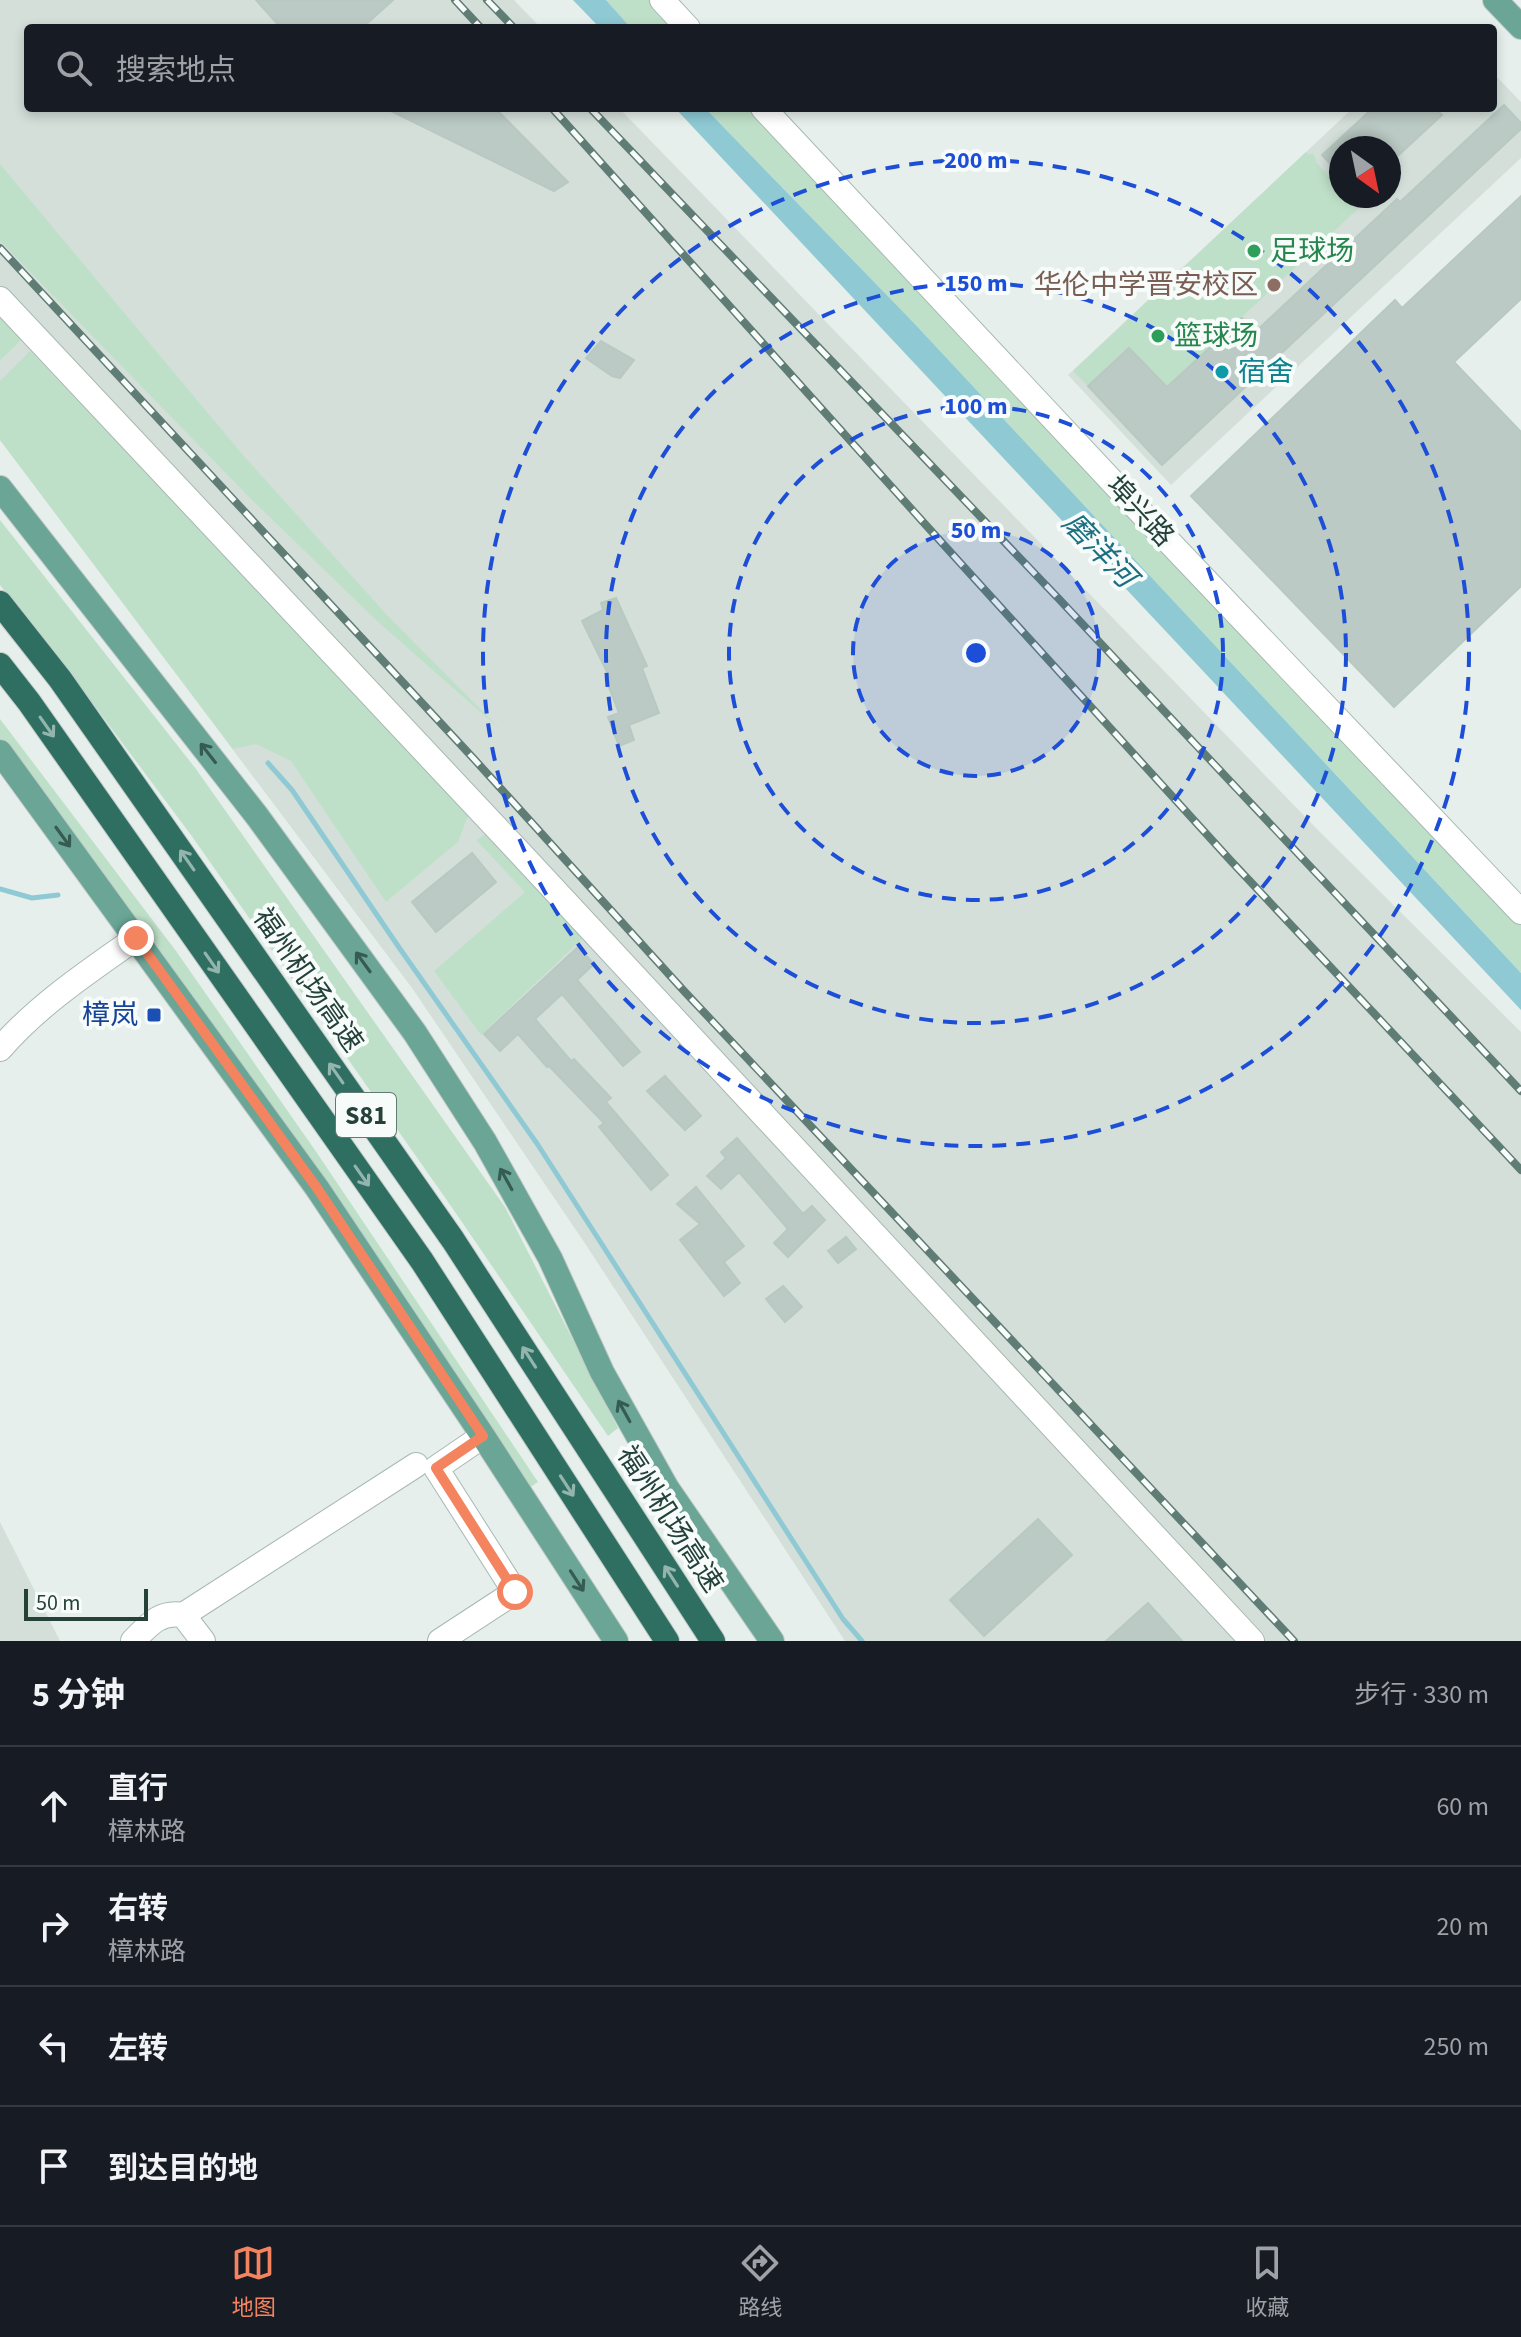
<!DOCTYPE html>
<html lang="zh">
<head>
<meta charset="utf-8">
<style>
  :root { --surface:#171b24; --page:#242831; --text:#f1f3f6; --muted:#9ea1a6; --line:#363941; --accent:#f4845f }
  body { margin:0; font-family:"Source Sans 3","Noto Sans SC",sans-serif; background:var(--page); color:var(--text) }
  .compass { position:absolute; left:1329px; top:136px; width:72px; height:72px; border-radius:50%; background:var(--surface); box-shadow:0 4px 12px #0003; rotate:147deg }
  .scale { position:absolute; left:24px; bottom:20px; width:124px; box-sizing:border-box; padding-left:8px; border:4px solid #24423a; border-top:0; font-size:22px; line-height:28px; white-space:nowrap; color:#24423a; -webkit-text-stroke:6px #f7fbf9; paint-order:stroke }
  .stop { position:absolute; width:24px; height:24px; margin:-18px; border:6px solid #f4845f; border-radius:50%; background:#fff }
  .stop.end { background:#f4845f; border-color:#fff; box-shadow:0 2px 8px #0008 }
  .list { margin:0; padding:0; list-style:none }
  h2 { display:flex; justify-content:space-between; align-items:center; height:104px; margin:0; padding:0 32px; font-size:34px }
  h2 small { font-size:26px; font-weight:400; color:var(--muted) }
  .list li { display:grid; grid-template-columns:52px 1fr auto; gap:24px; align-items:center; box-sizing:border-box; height:120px; padding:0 32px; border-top:2px solid var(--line) }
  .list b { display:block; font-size:30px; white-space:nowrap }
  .list p { margin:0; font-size:26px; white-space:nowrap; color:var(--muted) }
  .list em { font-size:26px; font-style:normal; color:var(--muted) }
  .icon { flex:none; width:44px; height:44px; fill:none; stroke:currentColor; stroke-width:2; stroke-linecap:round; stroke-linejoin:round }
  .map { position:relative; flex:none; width:1521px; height:1641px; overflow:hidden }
  .search { position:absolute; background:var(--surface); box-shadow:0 4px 12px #0003; left:24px; right:24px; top:24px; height:88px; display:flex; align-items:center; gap:20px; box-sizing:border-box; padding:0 28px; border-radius:8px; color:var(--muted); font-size:30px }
  .sheet { height:584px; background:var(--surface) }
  nav { display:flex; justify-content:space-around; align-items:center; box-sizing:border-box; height:112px; border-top:2px solid var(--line); background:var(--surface); font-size:22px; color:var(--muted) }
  nav a { display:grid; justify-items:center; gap:4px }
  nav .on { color:var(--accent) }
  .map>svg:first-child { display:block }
</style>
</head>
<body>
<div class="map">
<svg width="1521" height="1641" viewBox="0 0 1521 1641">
  <rect width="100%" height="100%" fill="#e6efeb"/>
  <!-- built -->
  <g fill="#d4dfda" fill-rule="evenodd">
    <polygon points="0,0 514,0 541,28 28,28 28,108 619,108 1318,830 1521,1032 1521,1641 845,1641 586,1245 412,988 0,440 0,361 37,325 0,286"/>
    <path d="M 1493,73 L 1521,102 L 1521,158 L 1171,485 L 1068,375 L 1353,108 L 1493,108 ZM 1341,148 L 1389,148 L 1389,196 L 1341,196 Z"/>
    <polygon points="0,1522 60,1641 0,1641"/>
  </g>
  <!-- green -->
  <g fill="#bfe0c8">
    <polygon points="606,0 657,0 683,28 631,28"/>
    <polygon points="705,108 757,108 1500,901 1521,925 1521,973 913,322"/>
    <polygon points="1306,152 1309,155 1312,153 1317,160 1316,162 1341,189 1341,196 1347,196 1359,208 1167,387 1129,348 1088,386 1073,371"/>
    <polygon points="0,164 243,455 387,615 502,731 377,621 251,499 0,241"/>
    <polygon points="0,286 37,325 0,361"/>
    <polygon points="30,351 462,803 468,816 458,842 386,902 291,761 256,744 233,749 0,440 0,381"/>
    <polygon points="0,520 196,769 505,1207 618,1428 608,1436 453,1209 191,835 79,685 0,585"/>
    <polygon points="0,719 176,951 317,1153 538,1482 529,1488 0,741"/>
    <polygon points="491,831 583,938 481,1035 434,971 525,892 476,840"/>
  </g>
  <!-- water -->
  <g fill="#8ec9d4">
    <polygon points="573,0 606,0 631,28 600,28"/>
    <polygon points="675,108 705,108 913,322 1521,973 1521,1010"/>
  </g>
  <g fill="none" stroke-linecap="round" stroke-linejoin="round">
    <!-- stream -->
    <g stroke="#8ec9d4" stroke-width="5">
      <polyline points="268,763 292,790 398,946 538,1145 843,1619 862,1641"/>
      <polyline points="0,889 32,898 58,895"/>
    </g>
  </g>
  <!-- building -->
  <g fill="#bbcac4" stroke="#b8c9c2" stroke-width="2">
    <polygon points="256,0 393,0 362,28 281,28"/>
    <polygon points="1504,105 1521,123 1521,129 1162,465 1088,386 1129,348 1167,387 1242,318 1254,333 1397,199 1400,202"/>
    <polygon points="385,108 495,108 568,182 554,191"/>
    <polygon points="1373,108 1435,108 1442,115 1389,164 1389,148 1341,148 1341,175 1322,155"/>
    <polygon points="1521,196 1521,299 1454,362 1521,432 1521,586 1394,707 1191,496 1395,300 1402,308"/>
    <polygon points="601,341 634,360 620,378 612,376 586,358"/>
    <polygon points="616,598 647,666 642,668 659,713 629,725 634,740 619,746 608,717 619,713 607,682 611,680 582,621 603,610 601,603"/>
    <polygon points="472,853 496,882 436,932 412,902"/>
    <polygon points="578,947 594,964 577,980 640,1052 623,1066 562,994 535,1019 571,1061 574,1059 611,1098 606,1102 668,1175 651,1190 599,1127 604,1123 549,1066 547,1067 518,1034 500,1051 484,1034"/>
    <polygon points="665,1076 701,1116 685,1130 647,1091"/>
    <polygon points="737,1138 803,1214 812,1206 825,1220 788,1257 774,1243 788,1229 739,1172 721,1189 707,1176 726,1158 721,1152"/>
    <polygon points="696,1187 744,1246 724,1262 740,1283 724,1296 680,1240 700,1224 677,1204"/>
    <polygon points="846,1237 856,1249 838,1263 828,1251"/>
    <polygon points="783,1286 802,1307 785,1322 766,1299"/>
    <polygon points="1038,1519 1072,1555 984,1636 950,1600"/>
    <polygon points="1148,1603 1182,1641 1106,1641"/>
  </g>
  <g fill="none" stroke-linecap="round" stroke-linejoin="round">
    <!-- minor casing -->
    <g stroke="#a8b8b2" stroke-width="26">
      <g id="minor">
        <polyline points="662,0 688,28"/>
        <polyline points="763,108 1135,506 1521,912"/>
        <polyline points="0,299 521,854 1252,1641"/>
        <path d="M 0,1049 C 38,1005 89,971 136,938"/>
        <polyline points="183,1615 416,1465"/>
        <path d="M 133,1641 C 148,1626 159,1611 183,1615 L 203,1641"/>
        <polyline points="440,1641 515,1592 436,1468 483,1436"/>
      </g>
    </g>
    <!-- major casing -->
    <g stroke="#c2cac8" stroke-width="26">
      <g id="major">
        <polyline points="1495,0 1521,27"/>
        <polyline points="0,488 257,816 415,1033 485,1142 550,1258 602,1372 667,1488 772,1641"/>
        <polyline points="0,752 317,1188 483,1436 616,1641"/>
      </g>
    </g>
    <!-- highway casing -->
    <g stroke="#c2cac8" stroke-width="26">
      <g id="highway">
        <polyline points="0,603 60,679 453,1240 713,1641"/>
        <polyline points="0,665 29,702 422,1261 667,1641"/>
      </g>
    </g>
    <!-- minor -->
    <use href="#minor" stroke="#fff" stroke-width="24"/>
    <!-- major -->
    <use href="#major" stroke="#6aa596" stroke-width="24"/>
    <!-- highway -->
    <use href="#highway" stroke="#2f6f62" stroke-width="24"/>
    <!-- rail casing -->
    <g stroke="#5f7d75" stroke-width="8">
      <g id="rail">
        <polyline points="455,0 481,28"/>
        <polyline points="487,0 514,28"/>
        <polyline points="552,108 924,523 1231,861 1521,1170"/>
        <polyline points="590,108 1058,598 1521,1091"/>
        <polyline points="0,248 474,759 684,991 1294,1641"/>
      </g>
    </g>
    <!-- rail -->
    <use href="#rail" stroke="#f7fbf9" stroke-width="5" stroke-dasharray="15" stroke-linecap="butt"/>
  </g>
  <!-- one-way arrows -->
  <defs><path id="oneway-shaft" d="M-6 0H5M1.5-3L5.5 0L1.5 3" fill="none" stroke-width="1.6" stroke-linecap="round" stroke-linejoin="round" transform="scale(2)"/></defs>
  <g stroke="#93b5ae">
    <use href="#oneway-shaft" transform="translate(47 727) rotate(55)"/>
    <use href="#oneway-shaft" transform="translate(187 860) rotate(-125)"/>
    <use href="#oneway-shaft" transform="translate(212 963) rotate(55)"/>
    <use href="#oneway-shaft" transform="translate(336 1073) rotate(-125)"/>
    <use href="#oneway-shaft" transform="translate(362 1176) rotate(55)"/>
    <use href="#oneway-shaft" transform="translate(529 1357) rotate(-123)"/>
    <use href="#oneway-shaft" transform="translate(567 1486) rotate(57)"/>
    <use href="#oneway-shaft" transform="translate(671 1576) rotate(-123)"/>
  </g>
  <g stroke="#365b51">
    <use href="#oneway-shaft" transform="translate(208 753) rotate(-128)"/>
    <use href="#oneway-shaft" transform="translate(63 837) rotate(54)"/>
    <use href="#oneway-shaft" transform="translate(363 962) rotate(-126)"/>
    <use href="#oneway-shaft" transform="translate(506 1179) rotate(-119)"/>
    <use href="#oneway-shaft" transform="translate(624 1411) rotate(-119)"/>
    <use href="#oneway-shaft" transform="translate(577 1581) rotate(57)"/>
  </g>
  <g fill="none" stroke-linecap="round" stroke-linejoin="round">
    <!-- route -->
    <polyline stroke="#f4845f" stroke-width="10" points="136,938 317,1188 483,1436 436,1468 515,1592"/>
  </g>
  <!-- distance rings -->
  <circle cx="976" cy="653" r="123" fill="#1d4ed8" fill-opacity=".12"/>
  <g fill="none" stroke="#1d4ed8" stroke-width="4" stroke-dasharray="14 10">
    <circle cx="976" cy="653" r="123"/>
    <circle cx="976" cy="653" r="247"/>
    <circle cx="976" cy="653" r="370"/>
    <circle cx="976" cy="653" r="493"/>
  </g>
  <!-- markers -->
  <g fill="#2e9e5b" stroke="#f7fbf9" stroke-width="3">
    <circle cx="1254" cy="251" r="8"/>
    <circle cx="1158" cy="336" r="8"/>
  </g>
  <circle fill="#8d6e63" stroke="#f7fbf9" stroke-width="3" cx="1274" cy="285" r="8"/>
  <circle fill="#0f9aa8" stroke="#f7fbf9" stroke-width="3" cx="1222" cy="372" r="8"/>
  <rect fill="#1a4fb4" stroke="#f7fbf9" stroke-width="3" x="146" y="1007" width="16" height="16" rx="4"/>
  <g text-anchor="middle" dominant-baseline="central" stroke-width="8" stroke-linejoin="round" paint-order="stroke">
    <!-- shield labels -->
    <rect fill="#f7fbf9" stroke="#637a73" stroke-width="2" x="336" y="1093" width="60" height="44" rx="6"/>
    <g font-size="26" font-weight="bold" fill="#24423a">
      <text x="366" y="1115">S81</text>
    </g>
    <!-- leisure labels -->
    <g font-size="28" fill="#27864d" stroke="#f7fbf9" text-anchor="start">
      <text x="1270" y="251">足球场</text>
      <text x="1174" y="336">篮球场</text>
    </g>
    <!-- education labels -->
    <g font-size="28" fill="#785e54" stroke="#f7fbf9" text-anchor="end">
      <text x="1258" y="285">华伦中学晋安校区</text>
    </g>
    <!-- culture labels -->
    <g font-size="28" fill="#0d838f" stroke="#f7fbf9" text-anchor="start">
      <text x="1238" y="372">宿舍</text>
    </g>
    <!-- street labels -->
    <g font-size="28" fill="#24423a" stroke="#f7fbf9">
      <text transform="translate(1140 511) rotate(47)">埠兴路</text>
      <text transform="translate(308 980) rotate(55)">福州机场高速</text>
      <text transform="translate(670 1519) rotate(57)">福州机场高速</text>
    </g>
    <!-- transit labels -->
    <g font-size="28" fill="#164399" stroke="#f7fbf9" text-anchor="end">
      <text x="138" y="1015">樟岚</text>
    </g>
    <!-- water labels -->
    <g font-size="30" font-style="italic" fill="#1c6f80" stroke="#f7fbf9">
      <text transform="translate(1099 550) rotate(46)">磨洋河</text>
    </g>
  </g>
  <circle cx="976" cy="653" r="12" fill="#1d4ed8" stroke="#f7fbf9" stroke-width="4"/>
  <g font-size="24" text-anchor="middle" font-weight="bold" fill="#1d4ed8" stroke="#f7fbf9" stroke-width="8" stroke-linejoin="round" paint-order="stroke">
    <text x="976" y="168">200 m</text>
    <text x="976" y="291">150 m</text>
    <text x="976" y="414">100 m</text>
    <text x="976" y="538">50 m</text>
  </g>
</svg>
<svg class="compass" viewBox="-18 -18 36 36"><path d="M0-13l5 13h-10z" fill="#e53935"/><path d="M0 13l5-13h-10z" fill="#9ea1a6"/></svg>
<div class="scale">50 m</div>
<div class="stop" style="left:515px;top:1592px"></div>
<div class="stop end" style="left:136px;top:938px"></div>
<div class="search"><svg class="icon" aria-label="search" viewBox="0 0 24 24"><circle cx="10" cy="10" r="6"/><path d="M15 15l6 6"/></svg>搜索地点</div>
</div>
<section class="sheet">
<h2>5 分钟<small>步行 · 330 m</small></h2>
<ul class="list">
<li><svg class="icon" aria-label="ahead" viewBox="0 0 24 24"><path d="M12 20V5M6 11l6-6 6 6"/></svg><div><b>直行</b><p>樟林路</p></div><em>60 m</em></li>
<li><svg class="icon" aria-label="right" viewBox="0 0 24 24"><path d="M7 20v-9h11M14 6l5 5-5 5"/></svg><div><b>右转</b><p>樟林路</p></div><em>20 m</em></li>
<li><svg class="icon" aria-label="left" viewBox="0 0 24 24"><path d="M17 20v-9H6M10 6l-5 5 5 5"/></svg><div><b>左转</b></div><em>250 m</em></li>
<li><svg class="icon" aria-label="arrive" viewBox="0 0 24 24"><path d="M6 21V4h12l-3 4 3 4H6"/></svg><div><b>到达目的地</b></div></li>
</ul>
</section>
<nav>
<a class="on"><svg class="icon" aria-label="map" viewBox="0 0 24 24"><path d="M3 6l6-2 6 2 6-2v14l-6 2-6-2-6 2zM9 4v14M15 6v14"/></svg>地图</a>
<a><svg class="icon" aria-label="directions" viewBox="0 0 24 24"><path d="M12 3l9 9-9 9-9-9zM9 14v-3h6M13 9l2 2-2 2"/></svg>路线</a>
<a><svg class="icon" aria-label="saved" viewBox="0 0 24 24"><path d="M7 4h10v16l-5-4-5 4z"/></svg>收藏</a>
</nav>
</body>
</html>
